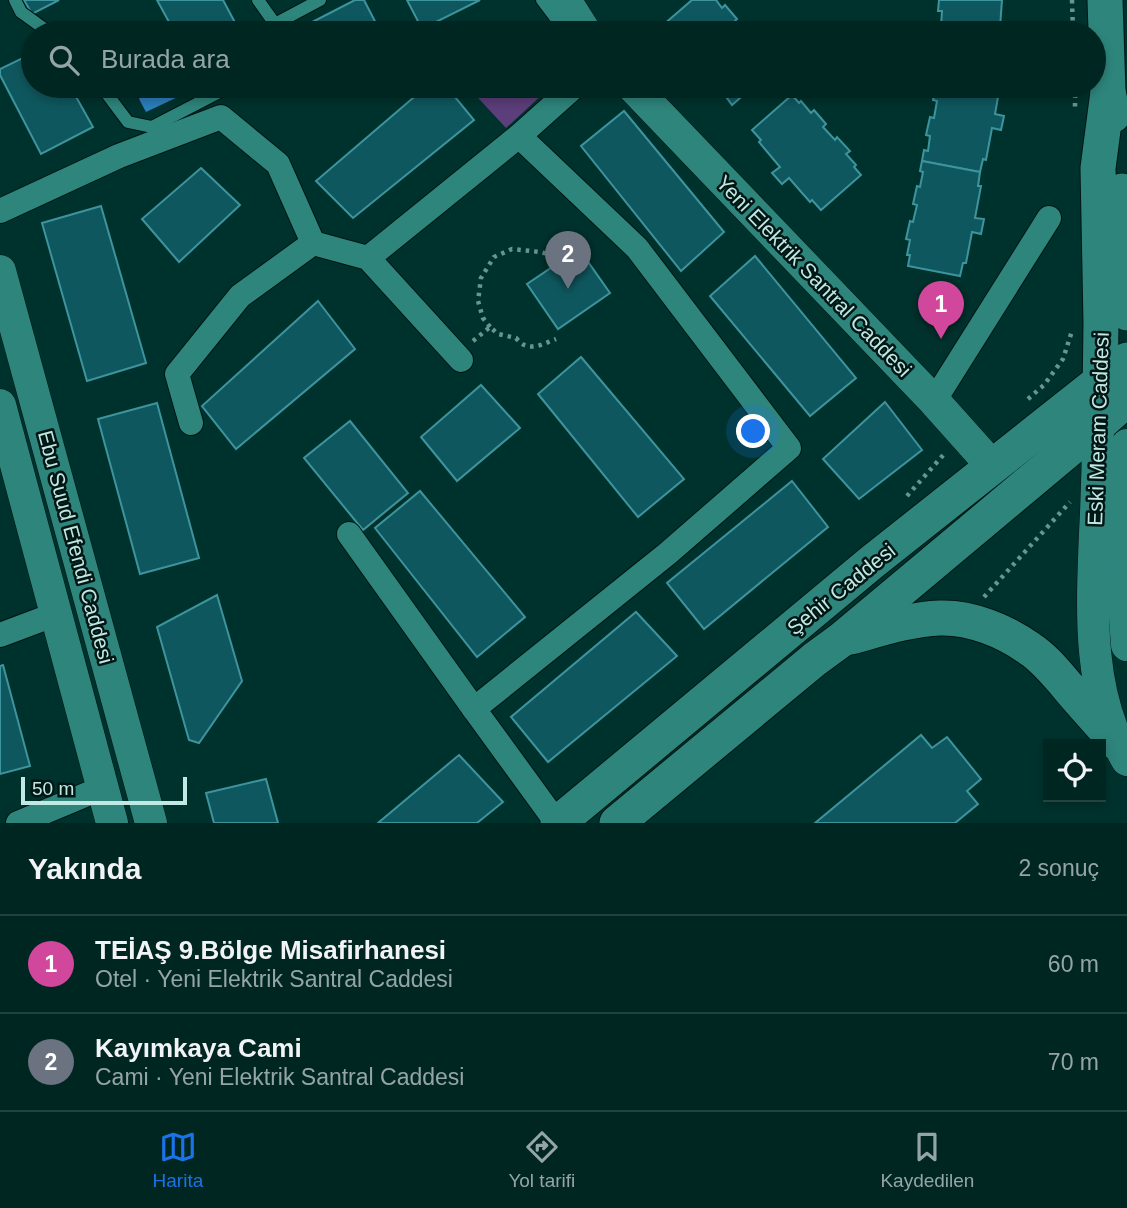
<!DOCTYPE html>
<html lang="tr">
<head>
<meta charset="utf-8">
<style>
  :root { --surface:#002622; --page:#0e322f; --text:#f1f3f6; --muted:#95a5a5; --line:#224340; --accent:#1a73e8 }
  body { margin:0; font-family:Arial,sans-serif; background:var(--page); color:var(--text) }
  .controls { position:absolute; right:21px; bottom:21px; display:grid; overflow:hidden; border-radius:0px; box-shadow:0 4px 10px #0003 }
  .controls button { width:63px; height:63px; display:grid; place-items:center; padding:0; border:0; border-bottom:2px solid var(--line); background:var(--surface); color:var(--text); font:35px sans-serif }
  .scale { position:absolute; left:21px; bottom:18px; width:166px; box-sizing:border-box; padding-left:7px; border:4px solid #c1e8e3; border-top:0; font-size:19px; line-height:24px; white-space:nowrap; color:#c1e8e3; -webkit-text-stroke:5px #001715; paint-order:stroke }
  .you { position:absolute; left:754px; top:432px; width:24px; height:24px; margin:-18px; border:5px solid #fff; border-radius:50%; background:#1a73e8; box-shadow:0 0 0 10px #1a73e833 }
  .badge { display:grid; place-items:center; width:46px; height:46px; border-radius:50%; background:var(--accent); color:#fff; font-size:23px; font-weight:700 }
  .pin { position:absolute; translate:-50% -58px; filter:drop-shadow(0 2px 4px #0008) }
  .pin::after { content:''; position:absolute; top:37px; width:24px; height:21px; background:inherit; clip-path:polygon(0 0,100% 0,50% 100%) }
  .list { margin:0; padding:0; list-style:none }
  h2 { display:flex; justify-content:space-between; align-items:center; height:91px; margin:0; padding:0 28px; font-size:30px }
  h2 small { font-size:23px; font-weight:400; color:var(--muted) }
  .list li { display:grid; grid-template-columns:46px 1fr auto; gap:21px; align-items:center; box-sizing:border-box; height:98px; padding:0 28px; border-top:2px solid var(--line) }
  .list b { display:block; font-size:26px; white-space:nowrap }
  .list p { margin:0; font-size:23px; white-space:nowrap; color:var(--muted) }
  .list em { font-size:23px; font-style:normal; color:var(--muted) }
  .icon { flex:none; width:38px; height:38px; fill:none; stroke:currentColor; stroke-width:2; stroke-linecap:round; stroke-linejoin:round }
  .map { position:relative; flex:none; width:1127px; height:823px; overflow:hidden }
  .search { position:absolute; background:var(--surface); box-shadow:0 4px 10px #0003; left:21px; right:21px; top:21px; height:77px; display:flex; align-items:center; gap:18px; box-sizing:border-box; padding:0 24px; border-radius:38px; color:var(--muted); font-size:26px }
  .sheet { height:287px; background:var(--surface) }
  nav { display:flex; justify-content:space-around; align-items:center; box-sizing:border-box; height:98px; border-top:2px solid var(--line); background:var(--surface); font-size:19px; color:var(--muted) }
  nav a { display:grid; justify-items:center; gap:4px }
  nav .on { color:var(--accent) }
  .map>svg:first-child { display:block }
</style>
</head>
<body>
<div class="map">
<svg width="1127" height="823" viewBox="0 0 1127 823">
  <rect width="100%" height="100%" fill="#00322d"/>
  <!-- green -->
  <polygon fill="#5c3e7a" points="467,86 536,86 543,94 506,128"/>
  <!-- water -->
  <polygon fill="#2b7fbe" points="142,86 165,86 167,94 177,88 180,96 146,112 139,99 145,90"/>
  <!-- building -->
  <g fill="#0f575e" stroke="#3d949d" stroke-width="2">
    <polygon points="24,0 59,0 32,14"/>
    <polygon points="157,0 223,0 239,30 232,33 175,33"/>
    <polygon points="355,0 364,0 381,33 291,33"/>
    <polygon points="407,0 480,0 422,29"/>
    <polygon points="692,0 716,0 722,8 725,5 737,19 734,22 744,33 671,33 663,25"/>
    <polygon points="939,0 1002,0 1000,27 997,26 997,33 944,33 944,27 941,27 942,11 938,11"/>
    <polygon points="33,53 33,86 70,86 93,127 41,154 0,75 0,69"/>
    <polygon points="427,86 446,86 474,120 353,218 316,181"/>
    <polygon points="712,86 754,86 732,105 724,94 721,97"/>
    <polygon points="936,86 1000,86 995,114 1004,116 1001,130 992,128 986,160 983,159 980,172 922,161 924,150 928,151 930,136 926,135 930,117 934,118 937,101 933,100"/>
    <polygon points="792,95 799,103 801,101 811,113 814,110 826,124 823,127 835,140 837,137 850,151 846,154 856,165 854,167 861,175 821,210 812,200 810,202 789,178 782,184 772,173 780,167 759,142 761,140 752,130"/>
    <polygon points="624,111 724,232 681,271 581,146"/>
    <polygon points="922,161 980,172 978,186 981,186 975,218 984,219 981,234 972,232 966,263 963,263 960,276 908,266 910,255 907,255 910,240 906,239 910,221 913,222 917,205 913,204 917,186 920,187 923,172 920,171"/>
    <polygon points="201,168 240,205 179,262 142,219"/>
    <polygon points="101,206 146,363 87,381 42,223"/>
    <polygon points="579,249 610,293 558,329 527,284"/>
    <polygon points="755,256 856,378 810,416 710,296"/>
    <polygon points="318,301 355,349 236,449 202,406"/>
    <polygon points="581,357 684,479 638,517 538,394"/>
    <polygon points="481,385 520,428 457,481 421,437"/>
    <polygon points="885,402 922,450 859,499 823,459"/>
    <polygon points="157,403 199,558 140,574 98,419"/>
    <polygon points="350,421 408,493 363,530 304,458"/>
    <polygon points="792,481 828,527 704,629 667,583"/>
    <polygon points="420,491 525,617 477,657 375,528"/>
    <polygon points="217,595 242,681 199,743 189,740 157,627"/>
    <polygon points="636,612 677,656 548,762 511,717"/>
    <polygon points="3,665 30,766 0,774 0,666"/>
    <polygon points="921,735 932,748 947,737 981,779 967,791 978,804 955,823 815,823"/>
    <polygon points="459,755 503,802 477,823 378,823"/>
    <polygon points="266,779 278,823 214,823 206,793"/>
  </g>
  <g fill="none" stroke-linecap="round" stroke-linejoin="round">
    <!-- service casing -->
    <g stroke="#001715" stroke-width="14">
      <g id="service">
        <polyline points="15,0 21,12 50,33"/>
        <polyline points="258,0 275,24"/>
        <polyline points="542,0 567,33"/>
        <polyline points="273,33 275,24 320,0"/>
        <polyline points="101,86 128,122 152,127 231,86"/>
      </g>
    </g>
    <!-- minor casing -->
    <g stroke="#001715" stroke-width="26">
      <g id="minor">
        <polyline points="519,136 637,248 789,448 667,554 474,709 557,823"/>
        <polyline points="0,211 119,156 221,117 278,164 313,243 368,258 461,360"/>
        <polyline points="368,258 519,136 575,86"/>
        <polyline points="934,401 1049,218"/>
        <polyline points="191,423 177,374 240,296 313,243"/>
        <polyline points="349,534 474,709"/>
        <polyline points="0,635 56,614"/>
        <polyline points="18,823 102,788"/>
      </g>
    </g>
    <!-- tertiary casing -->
    <g stroke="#001715" stroke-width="33">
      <g id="tertiary">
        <polyline points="565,0 586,33"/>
        <polyline points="632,86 934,401 993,467"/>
        <polyline points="0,271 151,823"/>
        <polyline points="0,405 112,823"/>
        <path d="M 1098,425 C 1098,461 1097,497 1095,533 C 1092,609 1087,692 1127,760"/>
        <polyline points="1127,445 1124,605 1127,645"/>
      </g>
    </g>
    <!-- secondary casing -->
    <g stroke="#001715" stroke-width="37">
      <g id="secondary">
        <polyline points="1105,0 1108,92 1113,115"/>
        <polyline points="1122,191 1127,313"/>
        <polyline points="1100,396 1101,323 1098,168 1108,92"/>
        <polyline points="1124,605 1127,579"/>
        <path d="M 851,637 C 880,629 910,619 940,618 C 971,617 1005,631 1030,649 C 1045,659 1056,673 1068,687 C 1084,706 1101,724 1117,743"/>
        <polyline points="558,823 872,562 1127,360"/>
        <polyline points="617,823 815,659 841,640 1098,425 1127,399"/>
      </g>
    </g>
    <!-- path -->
    <g stroke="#699590" stroke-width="4.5" stroke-dasharray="3.5 5" stroke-linecap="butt">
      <polyline points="1072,0 1073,33"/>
      <polyline points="1075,86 1075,109"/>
      <polyline points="490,327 483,318 478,301 481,278 494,257 512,249 540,252 559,257"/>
      <path d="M 473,341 L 490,327 L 498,334 L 516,338 C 528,353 540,345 556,339"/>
      <polyline points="1028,399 1044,385 1063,359 1072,331"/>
      <polyline points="907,496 945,453"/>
      <polyline points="984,597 1070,502"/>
    </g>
    <!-- service -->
    <use href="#service" stroke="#2e857c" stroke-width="12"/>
    <!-- minor -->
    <use href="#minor" stroke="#2e857c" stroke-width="24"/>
    <!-- tertiary -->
    <use href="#tertiary" stroke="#2e857c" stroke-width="32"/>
    <!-- secondary -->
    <use href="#secondary" stroke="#2e857c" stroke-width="35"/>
  </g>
  <g text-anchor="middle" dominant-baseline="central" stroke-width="5" stroke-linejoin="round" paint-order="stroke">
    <!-- street labels -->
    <g font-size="21" fill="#c1e8e3" stroke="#001715">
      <text transform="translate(814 276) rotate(46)">Yeni Elektrik Santral Caddesi</text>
      <text transform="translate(1098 429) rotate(-88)">Eski Meram Caddesi</text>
      <text transform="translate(76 547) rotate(75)">Ebu Suud Efendi Caddesi</text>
      <text transform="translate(841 589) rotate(-39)">Şehir Caddesi</text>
    </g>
  </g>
</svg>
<div class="controls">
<button><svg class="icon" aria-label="locate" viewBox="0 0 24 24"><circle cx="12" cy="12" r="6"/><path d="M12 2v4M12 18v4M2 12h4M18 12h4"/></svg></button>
</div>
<div class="scale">50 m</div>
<div class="you"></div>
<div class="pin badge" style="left:941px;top:339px;background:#d1479c">1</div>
<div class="pin badge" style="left:568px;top:289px;background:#6b7280">2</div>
<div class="search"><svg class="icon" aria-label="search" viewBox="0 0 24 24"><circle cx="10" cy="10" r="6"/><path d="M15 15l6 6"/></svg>Burada ara</div>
</div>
<section class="sheet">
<h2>Yakında<small>2 sonuç</small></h2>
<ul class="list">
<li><span class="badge" style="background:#d1479c">1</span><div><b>TEİAŞ 9.Bölge Misafirhanesi</b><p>Otel · Yeni Elektrik Santral Caddesi</p></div><em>60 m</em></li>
<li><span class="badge" style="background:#6b7280">2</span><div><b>Kayımkaya Cami</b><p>Cami · Yeni Elektrik Santral Caddesi</p></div><em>70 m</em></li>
</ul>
</section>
<nav>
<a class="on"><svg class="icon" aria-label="map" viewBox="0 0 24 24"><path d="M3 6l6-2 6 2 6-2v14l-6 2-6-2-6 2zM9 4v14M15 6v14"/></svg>Harita</a>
<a><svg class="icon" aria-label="directions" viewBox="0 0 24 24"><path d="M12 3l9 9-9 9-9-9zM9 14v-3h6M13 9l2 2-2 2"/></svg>Yol tarifi</a>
<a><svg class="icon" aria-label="saved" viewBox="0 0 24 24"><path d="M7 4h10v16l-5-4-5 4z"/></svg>Kaydedilen</a>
</nav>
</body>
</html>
